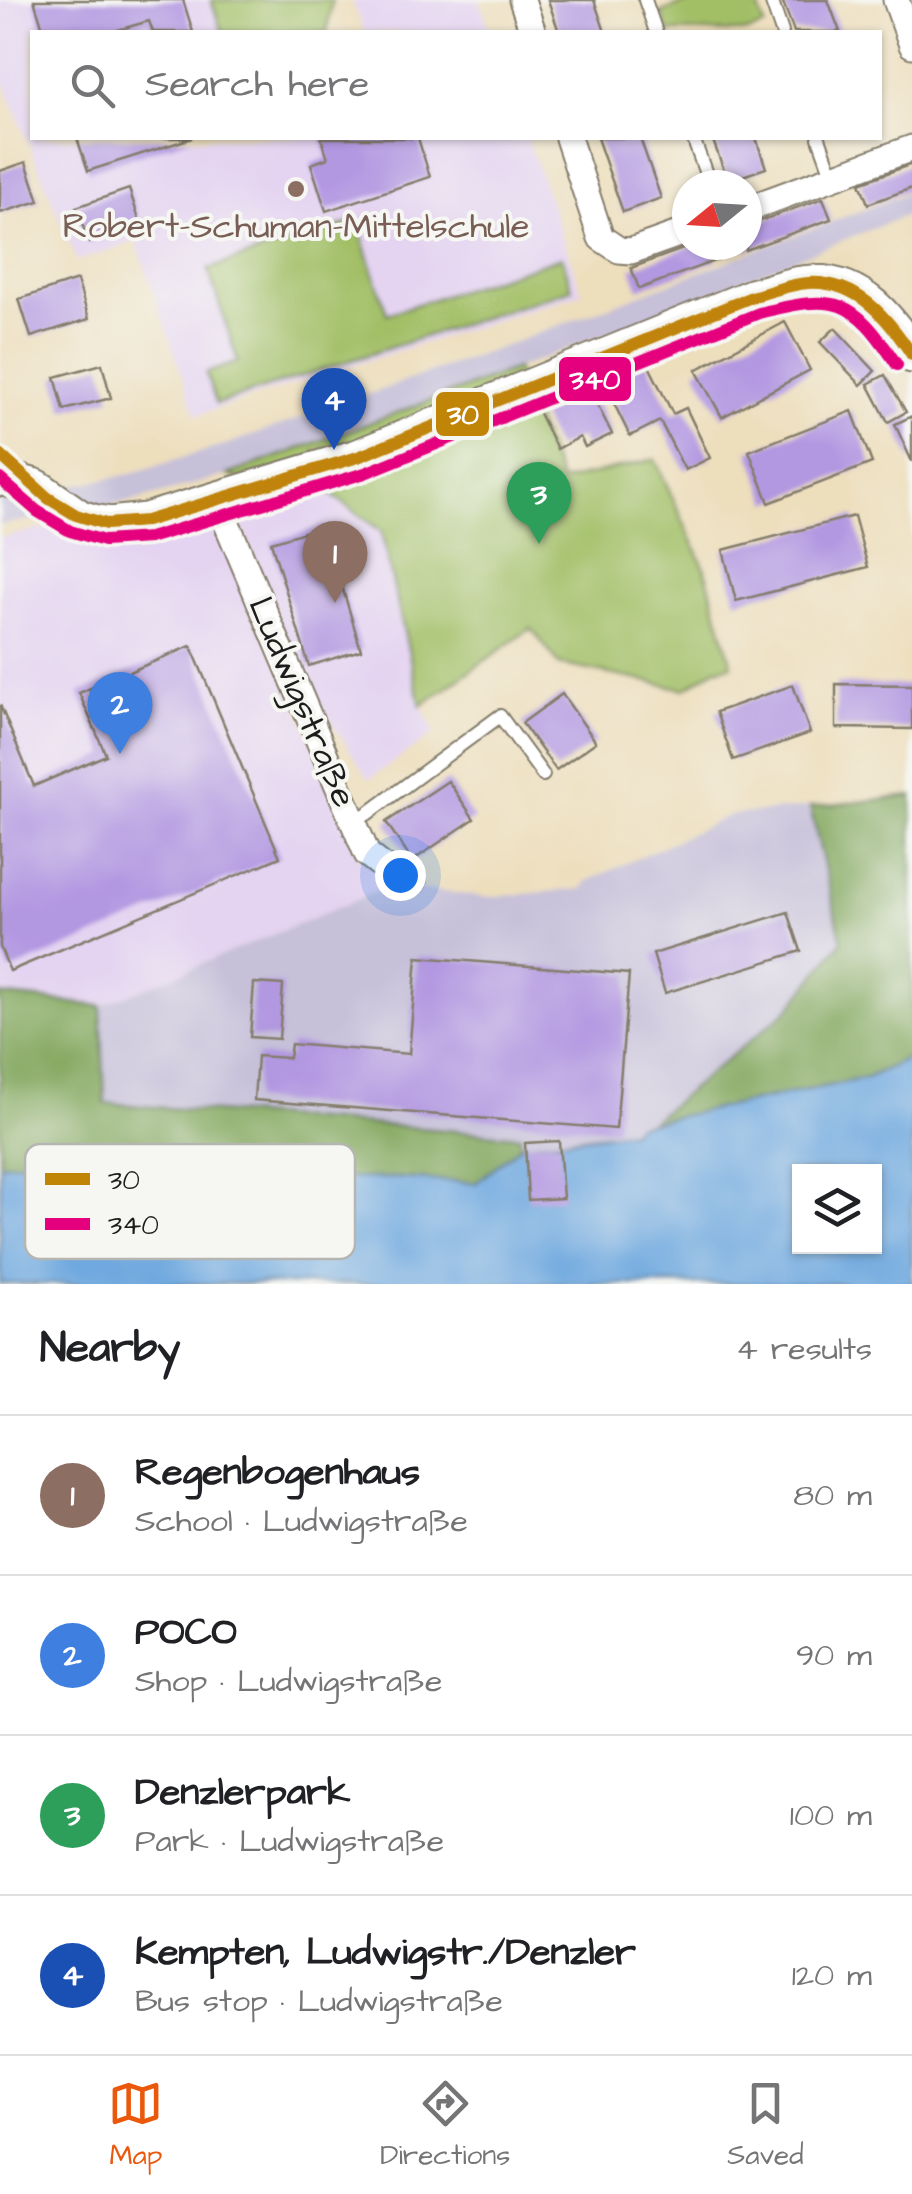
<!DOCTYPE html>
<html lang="en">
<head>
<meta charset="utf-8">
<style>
  :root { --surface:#fff; --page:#f2f2f2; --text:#202124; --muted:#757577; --line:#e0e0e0; --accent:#ea580c }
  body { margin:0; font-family:"Architects Daughter",sans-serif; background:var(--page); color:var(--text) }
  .controls { position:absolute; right:30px; bottom:30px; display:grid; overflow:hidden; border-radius:0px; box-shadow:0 2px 8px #0004 }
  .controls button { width:90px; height:90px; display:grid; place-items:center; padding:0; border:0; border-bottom:2px solid var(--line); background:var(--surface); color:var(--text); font:50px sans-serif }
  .compass { position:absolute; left:672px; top:170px; width:90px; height:90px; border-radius:50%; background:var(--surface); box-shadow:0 2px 8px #0004; rotate:252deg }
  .you { position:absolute; left:400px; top:875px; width:35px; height:35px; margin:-25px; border:8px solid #fff; border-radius:50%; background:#1a73e8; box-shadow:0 0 0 15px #1a73e833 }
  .badge { display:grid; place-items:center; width:65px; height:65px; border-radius:50%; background:var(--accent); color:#fff; font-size:32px; font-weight:700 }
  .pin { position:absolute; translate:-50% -82px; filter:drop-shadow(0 2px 5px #0008) }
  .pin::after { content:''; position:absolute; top:52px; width:35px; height:30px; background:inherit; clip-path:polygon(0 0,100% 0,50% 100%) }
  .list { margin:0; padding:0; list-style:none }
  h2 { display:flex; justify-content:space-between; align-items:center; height:130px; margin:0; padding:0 40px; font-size:42px }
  h2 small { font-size:32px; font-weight:400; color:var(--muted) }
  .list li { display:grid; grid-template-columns:65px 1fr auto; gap:30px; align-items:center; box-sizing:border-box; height:160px; padding:0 40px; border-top:2px solid var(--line) }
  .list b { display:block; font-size:38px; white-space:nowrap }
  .list p { margin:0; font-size:32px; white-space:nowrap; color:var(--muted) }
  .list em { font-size:32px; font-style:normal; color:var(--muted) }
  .icon { flex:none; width:55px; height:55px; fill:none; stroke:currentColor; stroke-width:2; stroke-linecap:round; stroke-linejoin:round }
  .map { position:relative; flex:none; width:912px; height:1284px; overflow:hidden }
  .search { position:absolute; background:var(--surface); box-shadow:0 2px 8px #0004; left:30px; right:30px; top:30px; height:110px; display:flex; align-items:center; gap:25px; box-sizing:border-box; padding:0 35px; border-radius:0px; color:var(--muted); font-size:38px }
  .sheet { height:770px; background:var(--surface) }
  nav { display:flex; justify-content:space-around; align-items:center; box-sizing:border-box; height:140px; border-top:2px solid var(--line); background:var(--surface); font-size:28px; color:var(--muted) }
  nav a { display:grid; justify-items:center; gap:5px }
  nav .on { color:var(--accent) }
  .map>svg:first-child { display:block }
</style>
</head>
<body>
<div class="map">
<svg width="912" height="1284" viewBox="0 0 912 1284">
  <rect width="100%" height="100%" fill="#f6f6f2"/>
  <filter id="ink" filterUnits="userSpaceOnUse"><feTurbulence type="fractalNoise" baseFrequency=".01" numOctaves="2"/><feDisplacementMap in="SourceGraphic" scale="20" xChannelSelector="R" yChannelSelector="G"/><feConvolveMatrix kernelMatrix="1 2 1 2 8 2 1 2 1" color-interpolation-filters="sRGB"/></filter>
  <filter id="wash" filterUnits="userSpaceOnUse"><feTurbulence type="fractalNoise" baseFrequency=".0048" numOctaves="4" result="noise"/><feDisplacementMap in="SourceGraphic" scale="40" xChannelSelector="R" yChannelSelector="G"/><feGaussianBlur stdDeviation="2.25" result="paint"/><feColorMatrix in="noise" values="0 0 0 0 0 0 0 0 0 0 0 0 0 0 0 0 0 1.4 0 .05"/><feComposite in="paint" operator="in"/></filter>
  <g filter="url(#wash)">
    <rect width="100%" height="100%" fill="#eddebc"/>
    <!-- built -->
    <g fill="#e4d3f1">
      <polygon points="0,0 211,0 222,32 32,32 32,138 527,138 582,293 196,415 136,241 77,261 0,73"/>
      <polygon points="352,0 479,0 491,32 364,32"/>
      <polygon points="323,488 381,531 421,706 435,733 369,779 301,676 237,516"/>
      <polygon points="220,522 359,855 397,883 101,1006 1,995 0,538 61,525 148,535"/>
    </g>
    <!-- industrial -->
    <g fill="#c6c0d9">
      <polygon points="912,191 912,213 516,369 228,475 133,501 0,525 0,500 126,475 219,447 505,346"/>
      <polygon points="810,807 842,940 790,1008 650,1122 636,1125 633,1131 521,1145 520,1136 104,1103 101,1006 397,883 411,888 485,897 583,889 586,882 730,815"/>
    </g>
    <!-- green -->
    <g fill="#a2bf66" stroke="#5f6e41" stroke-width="2.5">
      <polygon points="211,0 332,0 327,32 222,32"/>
      <polygon points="694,0 756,0 765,26 748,32 668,32 661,12"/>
      <polygon points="357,221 387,314 562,257 572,289 216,404 206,373 238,362 208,269"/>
      <polygon points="516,369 521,382 354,447 351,440 314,451 316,459 239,479 228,475"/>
      <polygon points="527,399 561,482 655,459 705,569 732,665 715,669 685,689 559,664 531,628 421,706 381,531 323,488 364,475 361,465"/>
    </g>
    <!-- forest -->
    <g fill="#81a65b" stroke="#4e613c" stroke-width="2.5">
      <polygon points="912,796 912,1057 867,1078 650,1122 790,1008 842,941 810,807"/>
      <polygon points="0,995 101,1006 105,1103 520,1136 521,1145 476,1183 397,1178 230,1179 86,1157 0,1164"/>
    </g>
    <!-- water -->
    <path fill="#70a9df" stroke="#46627e" stroke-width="2.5" fill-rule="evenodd" d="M 912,1057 L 912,1284 L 0,1284 L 0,1164 L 86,1157 L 230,1179 L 397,1178 L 476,1183 L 521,1145 L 632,1131 L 636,1125 L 867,1078 ZM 800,1172 L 874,1172 L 874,1246 L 800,1246 Z"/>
    <g id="blocks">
      <!-- building -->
      <g fill="#b297e1">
        <polygon points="34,0 183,0 193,32 153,32 149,21 111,32 44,32"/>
        <polygon points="548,0 594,0 605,32 559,32"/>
        <polygon points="782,0 828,0 840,32 794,32"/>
        <polygon points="77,138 192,138 88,171"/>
        <polygon points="321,138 418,138 430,177 326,211 311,164 328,158"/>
        <polygon points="597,138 640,138 661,198 623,212"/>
        <polygon points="712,138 756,138 766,168 728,181"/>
        <polygon points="26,162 39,201 0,213 0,171"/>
        <polygon points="912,164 912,188 868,204 860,183"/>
        <polygon points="129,189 141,225 89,243 76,207"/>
        <polygon points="823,198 831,219 746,250 747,226"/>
        <polygon points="694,245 712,245 717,260 639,289 631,268"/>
        <polygon points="77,280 89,319 31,337 19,299"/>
        <polygon points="785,322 810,370 722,417 696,370"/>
        <polygon points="835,328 875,371 861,385 820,342"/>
        <polygon points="647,362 673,414 686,408 710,458 685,470 660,421 630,436 604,383"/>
        <polygon points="102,364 111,398 64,410 55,377"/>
        <polygon points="885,375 906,412 888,422 868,384"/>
        <polygon points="586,382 612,434 585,447 580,437 557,449 536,407"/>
        <polygon points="852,411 872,463 769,503 749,451"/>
        <polygon points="912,416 912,462 895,424"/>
        <polygon points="854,516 868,567 736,601 723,550"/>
        <polygon points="324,526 361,650 309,666 271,542"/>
        <polygon points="191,646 280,857 10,971 0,947 0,705 34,786 106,755 79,693"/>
        <polygon points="836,684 912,685 912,729 836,728"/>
        <polygon points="793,685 810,733 733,760 716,712"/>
        <polygon points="562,694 596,742 556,770 522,723"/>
        <polygon points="448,781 474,819 412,861 386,822"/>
        <polygon points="788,912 801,951 665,993 653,954"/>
        <polygon points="417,957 629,974 616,1129 254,1100 257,1056 289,1058 291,1044 409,1054"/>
        <polygon points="254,983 283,985 279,1039 250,1037"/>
        <polygon points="559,1141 563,1198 528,1200 525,1143"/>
      </g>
    </g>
  </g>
  <g filter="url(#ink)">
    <use href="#blocks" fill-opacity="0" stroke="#847d6c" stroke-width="2.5"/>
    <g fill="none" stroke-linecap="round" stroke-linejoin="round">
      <!-- lane casing -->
      <g stroke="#847d6c" stroke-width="16">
        <g id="lane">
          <polyline points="645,0 656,32"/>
          <polyline points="771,0 782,32"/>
          <polyline points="693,138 710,185"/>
          <polyline points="819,138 833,177"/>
          <polyline points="353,820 367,814 500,716 543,775"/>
        </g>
      </g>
      <!-- street casing -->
      <g stroke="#847d6c" stroke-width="29">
        <g id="street">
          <polyline points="522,0 533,32"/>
          <polyline points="896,0 912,45"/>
          <polyline points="568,138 601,238 619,250 631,251 687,231"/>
          <polyline points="747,209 912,148"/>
          <polyline points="217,500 367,854 386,869 413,881"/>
        </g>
      </g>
      <!-- secondary casing -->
      <g stroke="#847d6c" stroke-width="39">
        <path id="secondary" d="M 0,477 L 36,487 L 80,518 L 93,522 L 110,525 L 146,521 L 358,457 L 754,296 C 773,292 796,282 815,283 C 862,284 889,319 912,355"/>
      </g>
      <!-- lane -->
      <use href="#lane" stroke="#fff" stroke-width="12"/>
      <!-- street -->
      <use href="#street" stroke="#fff" stroke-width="25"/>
      <!-- secondary -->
      <use href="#secondary" stroke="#fff" stroke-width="35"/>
      <!-- bus-1 casing -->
      <g stroke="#f6f6f2" stroke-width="20">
        <path id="bus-1" d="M 0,455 L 48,498 L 76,515 L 106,524 L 146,521 L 358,457 L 754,296 C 772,292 789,284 808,283 C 857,280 888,318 912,355"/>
      </g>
      <!-- bus-2 casing -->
      <g stroke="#f6f6f2" stroke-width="20">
        <path id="bus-2" d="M 0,479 L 37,511 L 70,531 L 104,541 L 149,538 L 365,473 L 759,313 C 836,294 852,296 897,365"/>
      </g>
      <!-- bus-1 -->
      <use href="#bus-1" stroke="#c08407" stroke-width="12"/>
      <!-- bus-2 -->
      <use href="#bus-2" stroke="#e5007d" stroke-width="12"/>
    </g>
  </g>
  <!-- markers -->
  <circle fill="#8d6e63" stroke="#f6f6f2" stroke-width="4" cx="296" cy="189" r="10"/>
  <g text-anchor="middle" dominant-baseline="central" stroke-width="8" stroke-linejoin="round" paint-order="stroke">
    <!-- education labels -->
    <g font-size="35" fill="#785e54" stroke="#f6f6f2">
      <text x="296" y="226">Robert-Schuman-Mittelschule</text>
    </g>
    <!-- street labels -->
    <g font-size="35" fill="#1c1c1c" stroke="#f6f6f2">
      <text transform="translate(302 702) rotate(67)">Ludwigstraße</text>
    </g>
  </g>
  <!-- legend -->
  <rect x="25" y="1144" width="330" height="115" rx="15" fill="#f6f6f2" stroke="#b5b5b2" stroke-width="2.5"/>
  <rect x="45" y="1173" width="45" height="12" fill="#c08407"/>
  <rect x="45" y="1218" width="45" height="12" fill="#e5007d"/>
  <g font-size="28" fill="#1c1c1c">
    <text x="108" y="1189">30</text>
    <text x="108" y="1234">340</text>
  </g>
  <g stroke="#f6f6f2" stroke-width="4">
    <rect x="557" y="355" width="76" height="48" rx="10" fill="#e5007d"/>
    <rect x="434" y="390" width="57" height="48" rx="10" fill="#c08407"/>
  </g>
  <g font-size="28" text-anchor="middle" font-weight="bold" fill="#fff">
    <text x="595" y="389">340</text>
    <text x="463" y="424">30</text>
  </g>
</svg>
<div class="controls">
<button><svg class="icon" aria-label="layers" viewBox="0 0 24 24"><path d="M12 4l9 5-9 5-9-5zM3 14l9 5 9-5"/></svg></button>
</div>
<svg class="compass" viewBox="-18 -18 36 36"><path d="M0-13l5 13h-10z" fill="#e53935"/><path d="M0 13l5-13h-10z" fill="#757577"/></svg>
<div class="you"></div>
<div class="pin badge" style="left:335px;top:603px;background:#8d6e63">1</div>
<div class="pin badge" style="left:120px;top:754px;background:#3f7fe0">2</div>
<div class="pin badge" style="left:539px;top:544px;background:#2e9e5b">3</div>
<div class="pin badge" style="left:334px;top:450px;background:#1a4fb4">4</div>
<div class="search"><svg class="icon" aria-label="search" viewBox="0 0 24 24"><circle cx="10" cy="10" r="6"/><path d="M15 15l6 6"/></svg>Search here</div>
</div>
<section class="sheet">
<h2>Nearby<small>4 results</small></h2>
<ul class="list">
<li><span class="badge" style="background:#8d6e63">1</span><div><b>Regenbogenhaus</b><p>School · Ludwigstraße</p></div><em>80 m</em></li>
<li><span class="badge" style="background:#3f7fe0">2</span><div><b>POCO</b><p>Shop · Ludwigstraße</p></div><em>90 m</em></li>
<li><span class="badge" style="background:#2e9e5b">3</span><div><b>Denzlerpark</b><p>Park · Ludwigstraße</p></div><em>100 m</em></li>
<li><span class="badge" style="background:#1a4fb4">4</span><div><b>Kempten, Ludwigstr./Denzler</b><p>Bus stop · Ludwigstraße</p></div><em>120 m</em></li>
</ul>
</section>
<nav>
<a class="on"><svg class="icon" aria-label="map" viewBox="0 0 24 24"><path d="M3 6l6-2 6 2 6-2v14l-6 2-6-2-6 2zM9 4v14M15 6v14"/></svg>Map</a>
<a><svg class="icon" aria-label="directions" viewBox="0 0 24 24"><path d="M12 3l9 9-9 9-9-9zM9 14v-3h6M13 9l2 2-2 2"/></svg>Directions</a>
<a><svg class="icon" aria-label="saved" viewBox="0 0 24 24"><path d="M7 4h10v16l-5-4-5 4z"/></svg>Saved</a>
</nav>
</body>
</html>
